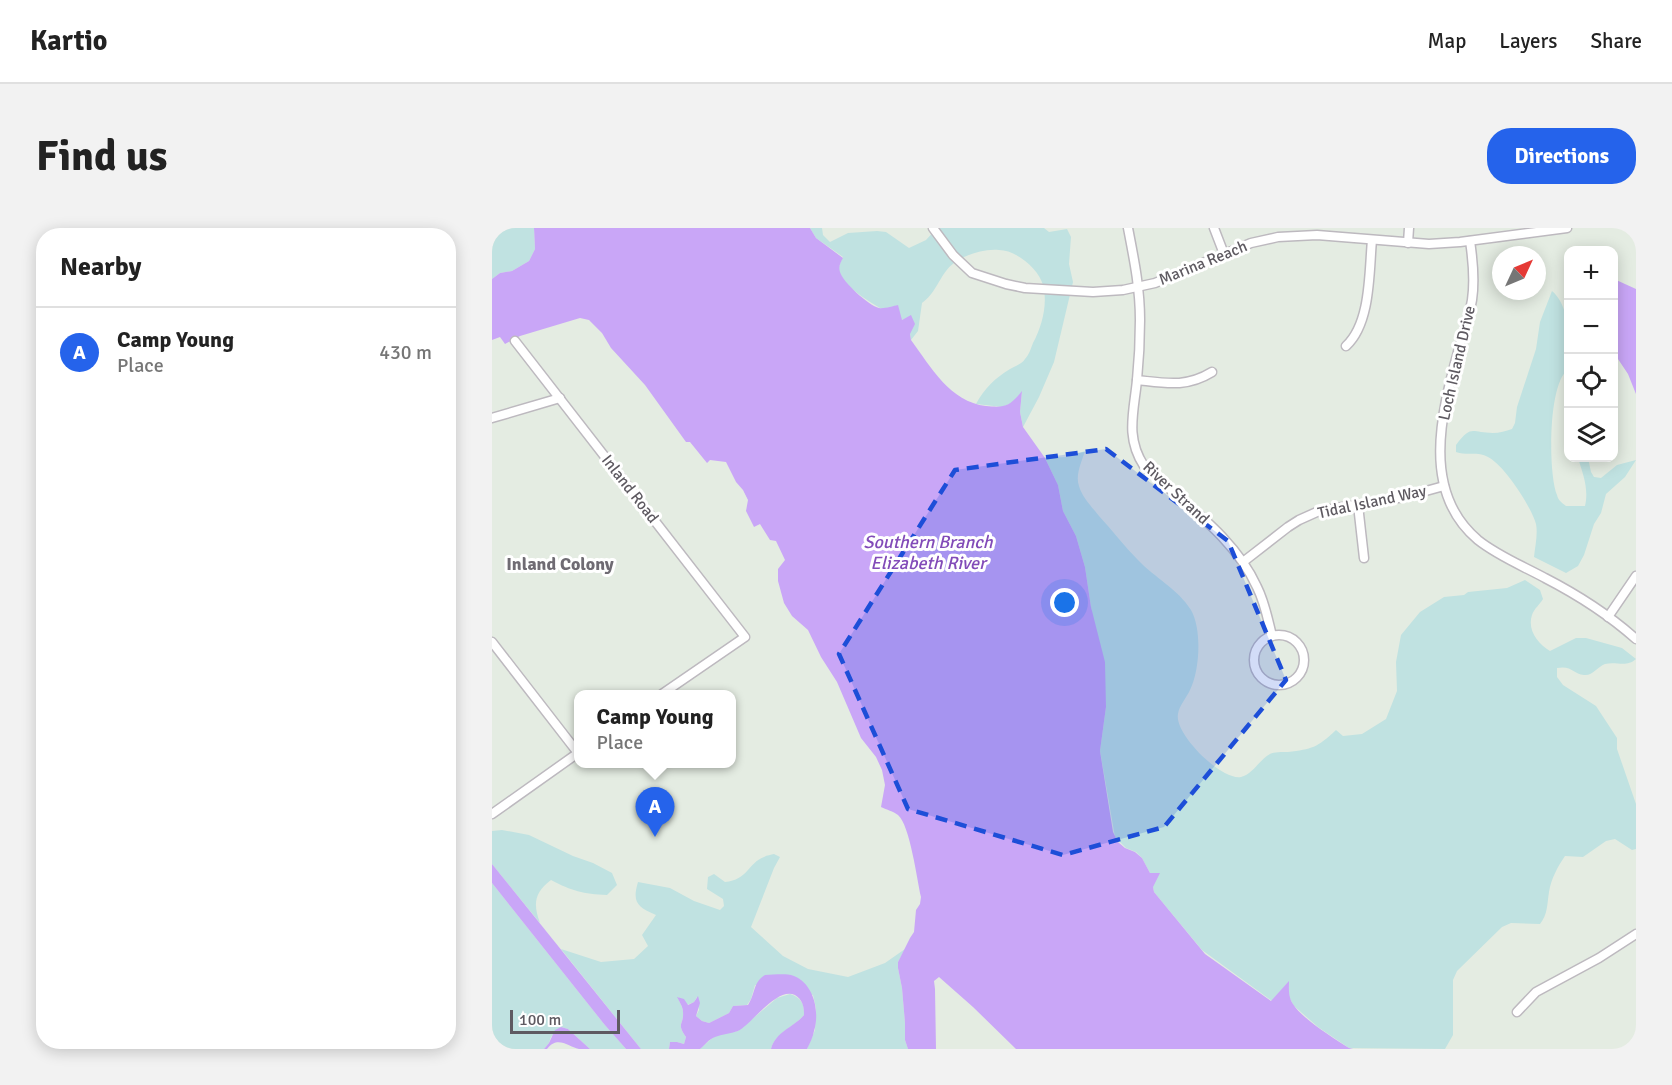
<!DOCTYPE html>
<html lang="en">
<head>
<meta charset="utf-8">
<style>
  :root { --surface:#fff; --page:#f2f2f2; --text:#222; --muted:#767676; --line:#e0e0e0; --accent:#2563eb }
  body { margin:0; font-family:Signika,sans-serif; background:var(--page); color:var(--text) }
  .controls { position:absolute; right:18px; top:18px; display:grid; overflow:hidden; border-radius:12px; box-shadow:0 3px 15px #0003 }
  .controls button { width:54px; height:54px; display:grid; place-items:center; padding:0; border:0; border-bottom:2px solid var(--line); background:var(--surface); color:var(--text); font:30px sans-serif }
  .compass { position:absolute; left:1000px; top:18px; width:54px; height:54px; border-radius:50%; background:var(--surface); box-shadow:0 3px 15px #0003; rotate:46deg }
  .scale { position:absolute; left:18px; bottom:15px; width:110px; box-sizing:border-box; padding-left:6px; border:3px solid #5e5a61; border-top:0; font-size:16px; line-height:21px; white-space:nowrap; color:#5e5a61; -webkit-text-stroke:4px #fff; paint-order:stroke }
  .you { position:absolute; left:573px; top:375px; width:21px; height:21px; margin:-15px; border:4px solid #fff; border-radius:50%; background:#1a73e8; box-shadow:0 0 0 9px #1a73e833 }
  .badge { display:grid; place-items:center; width:39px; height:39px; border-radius:50%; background:var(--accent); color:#fff; font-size:20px; font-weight:700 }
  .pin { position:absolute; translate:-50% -50px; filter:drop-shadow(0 2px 3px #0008) }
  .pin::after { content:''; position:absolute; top:32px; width:21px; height:18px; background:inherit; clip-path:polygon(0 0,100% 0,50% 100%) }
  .popup { position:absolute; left:82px; top:462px; width:162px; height:78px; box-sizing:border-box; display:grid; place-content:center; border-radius:12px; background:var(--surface); filter:drop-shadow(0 2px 4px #0005); font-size:20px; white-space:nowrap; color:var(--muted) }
  .popup b { font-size:22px; color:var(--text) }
  .popup::after { content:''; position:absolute; left:50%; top:100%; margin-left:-12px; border:12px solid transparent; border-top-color:var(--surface) }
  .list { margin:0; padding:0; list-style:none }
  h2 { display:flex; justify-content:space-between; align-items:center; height:78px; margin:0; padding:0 24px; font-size:26px }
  h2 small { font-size:20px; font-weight:400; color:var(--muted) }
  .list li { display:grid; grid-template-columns:39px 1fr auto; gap:18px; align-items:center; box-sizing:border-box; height:90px; padding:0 24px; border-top:2px solid var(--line) }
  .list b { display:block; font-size:22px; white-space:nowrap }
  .list p { margin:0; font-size:20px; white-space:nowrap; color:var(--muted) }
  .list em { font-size:20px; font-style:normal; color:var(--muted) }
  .icon { flex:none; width:33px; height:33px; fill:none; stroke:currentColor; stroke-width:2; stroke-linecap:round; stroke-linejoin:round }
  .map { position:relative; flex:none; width:1144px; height:821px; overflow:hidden; border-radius:24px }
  header { display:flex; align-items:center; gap:36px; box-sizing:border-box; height:84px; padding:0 30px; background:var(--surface); border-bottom:2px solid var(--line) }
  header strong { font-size:28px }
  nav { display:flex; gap:33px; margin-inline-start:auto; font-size:21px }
  .intro { display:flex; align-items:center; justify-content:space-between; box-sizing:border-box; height:144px; padding:0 36px }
  h1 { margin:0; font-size:42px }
  .button { padding:15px 27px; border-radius:24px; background:var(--accent); color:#fff; font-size:21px; font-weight:700 }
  main { display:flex; gap:36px; padding:0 36px }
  aside { flex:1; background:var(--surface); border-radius:24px; box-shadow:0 3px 15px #0003 }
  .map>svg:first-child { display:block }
</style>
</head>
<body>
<header>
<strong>Kartio</strong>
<nav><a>Map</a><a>Layers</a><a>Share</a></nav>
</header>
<div class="intro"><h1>Find us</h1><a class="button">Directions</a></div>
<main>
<aside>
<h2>Nearby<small></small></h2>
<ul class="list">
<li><span class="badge">A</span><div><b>Camp Young</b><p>Place</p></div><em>430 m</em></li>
</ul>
</aside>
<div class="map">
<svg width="1144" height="821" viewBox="0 0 1144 821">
  <rect width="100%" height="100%" fill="#e4ece2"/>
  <!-- green -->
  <g fill="#c0e2e1">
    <polygon points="0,0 42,0 43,21 37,33 20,43 8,45 0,51"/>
    <path d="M 318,0 L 330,0 L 331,7 L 338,14 L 356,5 L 385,3 L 394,4 L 417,20 L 434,12 L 445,0 L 552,0 L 557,4 L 575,1 L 579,9 L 577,36 L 581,54 L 562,134 L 547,169 L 531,199 L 528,184 L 530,164 L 520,175 L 510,179 L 484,176 C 492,161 503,150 518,141 C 523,138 530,136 533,131 C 537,127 539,120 541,115 C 550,98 556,76 551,57 C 547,41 524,22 507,22 C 495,21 483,24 472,29 C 447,40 449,61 430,75 L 426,103 L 419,112 L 418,106 L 419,88 L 410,92 C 393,83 352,62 347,43 C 346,38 349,34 351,29 L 324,10 Z"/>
    <path d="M 1060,63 C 1080,80 1077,118 1076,142 C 1056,154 1056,246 1065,267 C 1066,272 1070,275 1074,278 L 1093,278 C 1097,261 1091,246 1086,230 L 1096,230 L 1099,244 L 1102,249 L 1109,250 L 1125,237 L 1144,232 L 1133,249 L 1114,266 L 1109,285 L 1102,296 L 1092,327 L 1086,338 L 1074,345 L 1042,329 C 1043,319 1046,306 1044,296 C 1039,278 1012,237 996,229 C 986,223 975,228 964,224 L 964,217 C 980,196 979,205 1001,205 C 1007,205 1014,203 1020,201 L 1023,195 L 1025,179 L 1044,121 L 1048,94 Z"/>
    <path d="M 593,223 C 590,233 583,247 587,258 C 590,269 600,279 607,288 C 620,302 632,318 646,332 C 663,350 686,361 699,382 C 710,401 708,442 698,462 C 695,469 687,478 686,486 C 682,506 730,553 749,549 C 761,546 767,532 778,526 C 782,524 790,524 796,524 C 820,521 825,520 844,502 L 851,508 L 870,506 L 894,491 L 905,463 L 904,434 L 909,407 L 928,384 L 952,369 L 972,367 L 976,364 L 1015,360 L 1033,352 L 1048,362 L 1051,371 C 1048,376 1042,381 1040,387 C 1035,402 1046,416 1058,423 L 1084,410 L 1094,410 L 1130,420 L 1144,431 C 1134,440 1125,433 1113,436 C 1105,439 1101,448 1092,447 C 1081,446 1080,437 1065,440 L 1065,449 L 1071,457 L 1104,478 L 1125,510 L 1125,521 L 1144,576 L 1144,621 L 1140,622 L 1123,611 L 1114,613 L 1091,629 L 1073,628 C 1066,638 1059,651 1057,664 C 1055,676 1056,686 1048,696 L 1019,695 L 1010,699 L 965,743 L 961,752 L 961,807 L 953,821 L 857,820 L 826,799 L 802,778 L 797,769 L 797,754 L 780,773 L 710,722 L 662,664 L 658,645 L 650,630 L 644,624 L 634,620 L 623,609 L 608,523 L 614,479 L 593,339 L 584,308 L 571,283 L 566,257 L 553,230 L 575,229 Z"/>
    <path d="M 10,602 L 37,607 L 81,628 L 101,635 L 120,645 L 125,657 L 115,667 C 91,666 80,663 59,652 C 42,665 41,676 48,695 L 0,636 L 0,603 Z"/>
    <path d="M 282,626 L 288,629 L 282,640 L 259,699 L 291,728 L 316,741 L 356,749 L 393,735 L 413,721 L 406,734 L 406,740 L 410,760 L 413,795 L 413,812 L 416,821 L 315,821 L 323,802 L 324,780 L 321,767 L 263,757 L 259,771 L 255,777 L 241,778 L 237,785 L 217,795 L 210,793 L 204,788 L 207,782 L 205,769 L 202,774 L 195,777 L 186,769 C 187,774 191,779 191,784 C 192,797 184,795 194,809 L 192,816 L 185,814 L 178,814 L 177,821 L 149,821 L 69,721 L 109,734 L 142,731 L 156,718 L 150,707 L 164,687 C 145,679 140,674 146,654 L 178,660 L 202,673 L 228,682 L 232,678 L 231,671 L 215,661 L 216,649 L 222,646 L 233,654 C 256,652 256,635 272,629 C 275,627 279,627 282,626 Z"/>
    <polygon points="0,655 112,796 134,821 98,821 76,801 69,799 59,809 57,815 52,821 0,821"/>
    <path d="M 298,766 C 310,770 312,776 312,787 C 301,800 284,804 279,821 L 208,821 L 219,811 L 225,807 L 246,803 L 285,770 Z"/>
  </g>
  <!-- water -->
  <g fill="#c9a6f7">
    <path d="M 42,0 L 318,0 L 324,10 L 351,30 C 349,34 346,38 348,44 C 350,53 377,78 387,80 C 392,81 401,78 406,77 L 410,92 L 419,87 L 423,96 L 418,106 L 419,112 C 439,139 458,174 494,178 C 514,180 518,178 530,163 L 528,184 L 531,199 L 553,230 L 566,257 L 571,283 L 584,308 L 593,339 L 599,379 L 613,434 L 614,479 L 608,523 L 621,604 L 626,614 L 633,620 L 643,624 L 650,630 L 658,645 L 668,645 L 661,659 L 662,664 L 713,726 L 779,773 L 797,753 C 797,761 796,769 801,776 C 809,790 843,811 857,820 L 861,821 L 524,821 L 481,779 L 447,749 L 442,753 L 443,761 L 444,821 L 416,821 L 413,812 L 413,795 L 410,760 L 406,740 L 406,734 L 418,710 L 422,704 L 424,682 L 428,676 L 429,669 C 425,652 418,597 406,587 C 401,583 395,582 389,579 L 393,557 L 390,542 L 384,529 L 369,510 L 345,454 L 329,429 L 316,402 L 300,388 L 292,375 L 286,353 L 286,341 L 293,332 L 284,313 L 278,312 L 268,296 L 262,299 L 254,283 L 256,272 L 251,262 L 244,254 L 234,234 L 218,232 L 215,235 L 198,214 L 194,214 L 153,157 L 119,120 L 110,105 L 97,92 L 88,90 L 28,108 L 13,116 L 8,109 L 0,112 L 0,51 L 8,45 L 20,43 L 37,33 L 43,21 Z"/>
    <polygon points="1122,51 1144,61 1144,166 1136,146 1122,125"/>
    <polygon points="0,636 149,821 134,821 112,796 0,655"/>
    <path d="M 273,747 C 282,747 293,745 302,748 C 322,756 328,784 322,803 C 321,809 318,815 315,821 L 279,821 C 284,803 301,800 312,787 C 312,779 311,772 303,767 C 285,758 259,797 246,803 C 238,806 230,806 223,809 C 217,811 213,817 208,821 L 177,821 L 178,814 L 185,814 L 192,816 L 194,809 C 184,795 192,797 191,784 C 191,779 187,773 185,769 L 192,771 L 196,777 L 202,774 L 206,768 L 208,775 L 204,788 L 210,793 L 217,795 L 237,785 L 241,778 L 256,777 C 263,767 261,754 273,747 Z"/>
    <path d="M 69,799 L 76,801 L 98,821 C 94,821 91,821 87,821 C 76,819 66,807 55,821 L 52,821 L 57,815 L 63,802 Z"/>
  </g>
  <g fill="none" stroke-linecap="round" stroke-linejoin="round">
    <!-- minor casing -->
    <g stroke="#bdb9bf" stroke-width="11">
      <g id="minor">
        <polyline points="441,0 461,27 480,45 514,56 533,60 601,64 631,62 663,55 759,15 786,9 825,7 937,16 968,14 1075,0"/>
        <path d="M 636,0 C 642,31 648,60 648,92 C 648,112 647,132 645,152 C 642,184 633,209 652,238 C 692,276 742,308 765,359 C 773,375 776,392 780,408"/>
        <polyline points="722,0 732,26"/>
        <path d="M 978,13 C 981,33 983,52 980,72 C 977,90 970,107 966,124 C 949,186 929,264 986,312 C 1006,328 1031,338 1053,350 C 1086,367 1117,387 1144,411"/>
        <polyline points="916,15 917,0"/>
        <polyline points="23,113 253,409 170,466"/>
        <path d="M 854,118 C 879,95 877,44 880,12"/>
        <path d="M 645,152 C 673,155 694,160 720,144"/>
        <polyline points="0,190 68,170"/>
        <polyline points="866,277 872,330"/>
        <polyline points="751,334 796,299 807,292 827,283 912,269 952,258"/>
        <polyline points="1116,389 1144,348"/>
        <circle cx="787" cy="432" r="25"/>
        <polyline points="0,414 86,525"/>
        <polyline points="0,586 86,525"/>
        <polyline points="1025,784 1044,764 1107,730 1144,706"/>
      </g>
    </g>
    <!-- minor -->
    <use href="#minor" stroke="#fff" stroke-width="8"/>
  </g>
  <!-- marked area -->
  <path fill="#1d4ed8" fill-opacity="0.2" stroke="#1d4ed8" stroke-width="4.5" stroke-dasharray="12 8" stroke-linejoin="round" d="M 614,221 L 736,313 L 794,452 L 672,599 L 571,627 L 416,581 L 347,426 L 463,242 Z"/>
  <g text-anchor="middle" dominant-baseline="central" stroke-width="6" stroke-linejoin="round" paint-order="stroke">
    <!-- street labels -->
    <g font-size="16" fill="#5e5a61" stroke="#fff">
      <text transform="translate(711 35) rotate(-22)">Marina Reach</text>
      <text transform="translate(965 135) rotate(-77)">Loch Island Drive</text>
      <text transform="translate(138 261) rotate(52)">Inland Road</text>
      <text transform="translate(684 265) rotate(43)">River Strand</text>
      <text transform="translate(880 274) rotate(-12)">Tidal Island Way</text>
    </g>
    <!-- water labels -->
    <g font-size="18" font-style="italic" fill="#824bb8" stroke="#fff">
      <text x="436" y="314">Southern Branch<tspan x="436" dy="21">Elizabeth River</tspan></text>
    </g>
    <!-- neighbourhood labels -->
    <g font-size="18" font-weight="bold" fill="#6f6b73" stroke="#fff">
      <text x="68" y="336">Inland Colony</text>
    </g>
  </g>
</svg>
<div class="controls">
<button>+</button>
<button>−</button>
<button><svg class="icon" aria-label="locate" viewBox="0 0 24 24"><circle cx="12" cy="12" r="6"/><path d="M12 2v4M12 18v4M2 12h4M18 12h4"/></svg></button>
<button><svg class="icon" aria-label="layers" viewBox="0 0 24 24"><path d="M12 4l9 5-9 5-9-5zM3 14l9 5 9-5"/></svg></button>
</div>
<svg class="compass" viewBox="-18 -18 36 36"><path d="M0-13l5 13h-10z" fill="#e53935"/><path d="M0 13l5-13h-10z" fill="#767676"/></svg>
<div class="scale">100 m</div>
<div class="you"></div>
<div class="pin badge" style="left:163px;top:609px">A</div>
<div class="popup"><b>Camp Young</b>Place</div>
</div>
</main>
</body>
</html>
